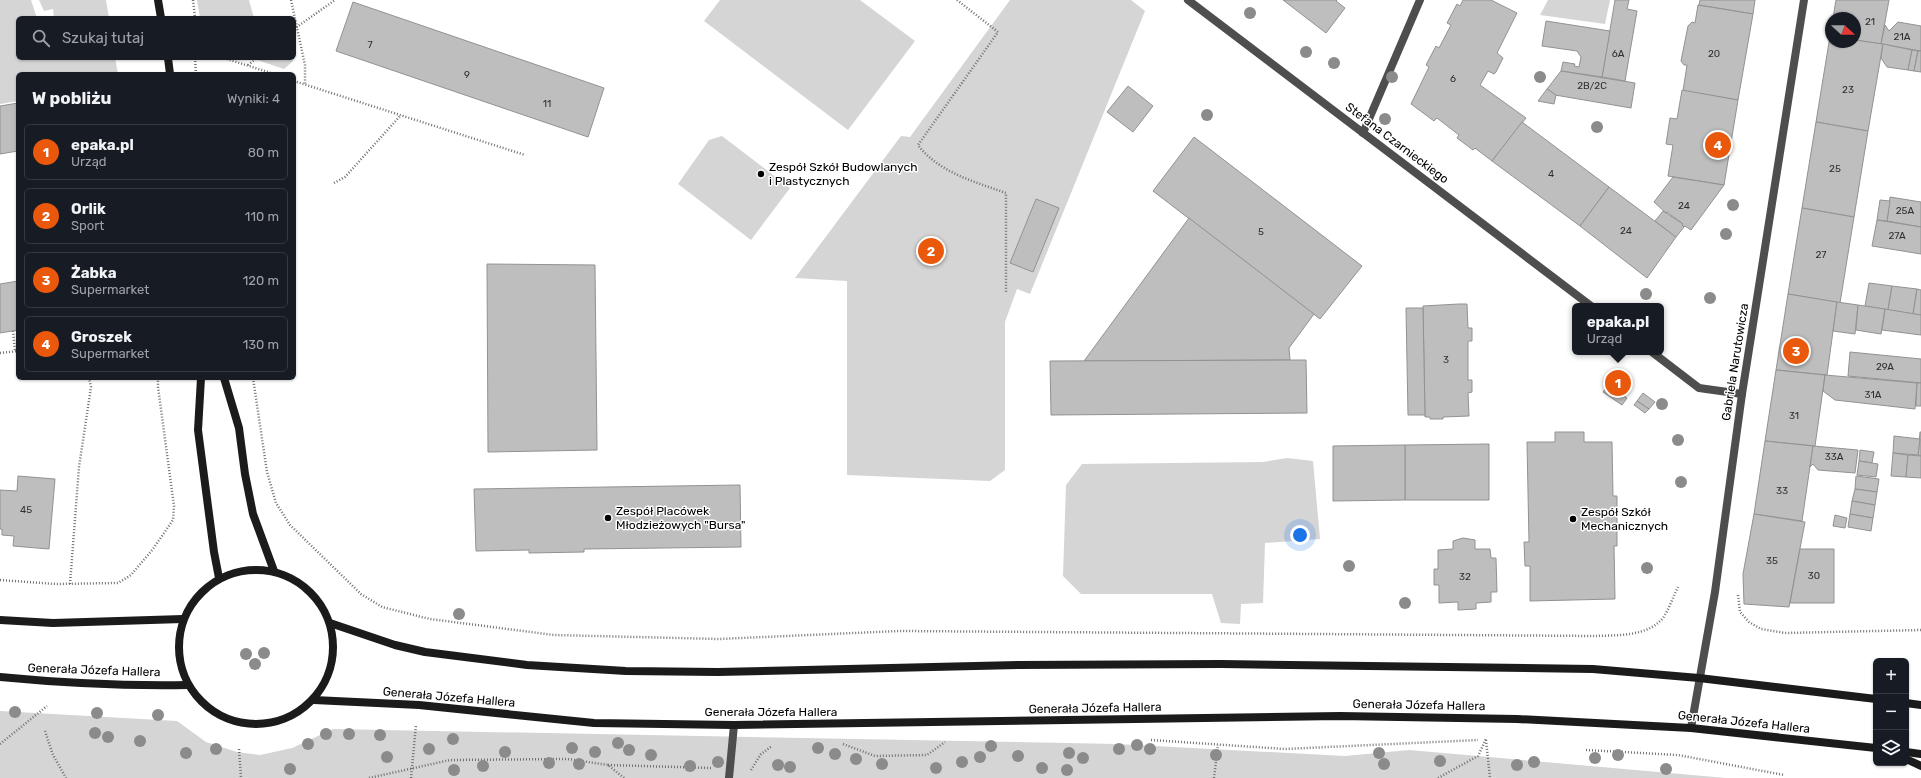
<!DOCTYPE html>
<html lang="pl">
<head>
<meta charset="utf-8">
<style>
  :root { --surface:#171b24; --page:#242831; --text:#f1f3f6; --muted:#9ea1a6; --line:#363941; --accent:#ea580c }
  body { margin:0; font-family:Rubik,sans-serif; background:var(--page); color:var(--text) }
  .controls { position:absolute; right:12px; bottom:12px; display:grid; overflow:hidden; border-radius:6px; box-shadow:0 1px 3px #0004 }
  .controls button { width:36px; height:36px; display:grid; place-items:center; padding:0; border:0; border-bottom:1px solid var(--line); background:var(--surface); color:var(--text); font:20px sans-serif }
  .compass { position:absolute; left:1825px; top:12px; width:36px; height:36px; border-radius:50%; background:var(--surface); box-shadow:0 1px 3px #0004; rotate:111deg }
  .you { position:absolute; left:1300px; top:535px; width:14px; height:14px; margin:-10px; border:3px solid #fff; border-radius:50%; background:#1a73e8; box-shadow:0 0 0 6px #1a73e833 }
  .badge { display:grid; place-items:center; width:26px; height:26px; border-radius:50%; background:var(--accent); color:#fff; font-size:13px; font-weight:700 }
  .pin { position:absolute; translate:-50% -50%; border:2px solid #fff; box-shadow:0 1px 4px #0006 }
  .popup { position:absolute; left:1572px; top:303px; width:92px; height:52px; box-sizing:border-box; display:grid; place-content:center; border-radius:6px; background:var(--surface); filter:drop-shadow(0 1px 3px #0005); font-size:13px; white-space:nowrap; color:var(--muted) }
  .popup b { font-size:15px; color:var(--text) }
  .popup::after { content:''; position:absolute; left:50%; top:100%; margin-left:-8px; border:8px solid transparent; border-top-color:var(--surface) }
  .list { margin:0; padding:0; list-style:none }
  h2 { display:flex; justify-content:space-between; align-items:center; height:52px; margin:0; padding:0 16px; font-size:17px }
  h2 small { font-size:13px; font-weight:400; color:var(--muted) }
  .list li { display:grid; grid-template-columns:26px 1fr auto; gap:12px; align-items:center; box-sizing:border-box; height:56px; margin:0 8px 8px; padding:0 8px; border:1px solid var(--line); border-radius:6px }
  .list b { display:block; font-size:15px; white-space:nowrap }
  .list p { margin:0; font-size:13px; white-space:nowrap; color:var(--muted) }
  .list em { font-size:13px; font-style:normal; color:var(--muted) }
  .icon { flex:none; width:22px; height:22px; fill:none; stroke:currentColor; stroke-width:2; stroke-linecap:round; stroke-linejoin:round }
  .map { position:relative; flex:none; width:1921px; height:778px; overflow:hidden }
  .search { position:absolute; background:var(--surface); box-shadow:0 1px 3px #0004; left:16px; top:16px; width:280px; height:44px; display:flex; align-items:center; gap:10px; box-sizing:border-box; padding:0 14px; border-radius:6px; color:var(--muted); font-size:15px }
  .panel { position:absolute; background:var(--surface); box-shadow:0 1px 3px #0004; left:16px; top:72px; width:280px; height:308px; border-radius:6px }
  .map>svg:first-child { display:block }
</style>
</head>
<body>
<div class="map">
<svg width="1921" height="778" viewBox="0 0 1921 778">
  <rect width="100%" height="100%" fill="#fff"/>
  <!-- green -->
  <g fill="#d5d5d5">
    <polygon points="0,0 31,0 37,18 18,18 18,58 115,58 118,74 18,74 18,101 0,104"/>
    <polygon points="39,0 106,0 109,18 54,18 53,9 44,11"/>
    <polygon points="197,0 249,0 254,18 200,18"/>
    <polygon points="720,0 860,0 915,41 848,130 704,21"/>
    <polygon points="1010,0 1131,0 1145,11 1030,294 1017,289 1005,322 1005,470 990,481 847,475 847,281 795,278 901,136 910,137"/>
    <polygon points="1548,0 1610,0 1605,24 1540,15"/>
    <polygon points="260,58 292,58 293,61 284,69 257,60"/>
    <polygon points="722,136 790,188 751,240 678,184 709,140"/>
    <polygon points="1287,458 1313,461 1320,539 1265,543 1263,603 1241,604 1240,624 1221,623 1212,594 1081,594 1063,576 1066,485 1082,464 1263,462"/>
    <polygon points="0,711 177,721 206,742 237,752 260,755 292,748 333,729 1117,744 1345,756 1409,750 1726,778 0,778"/>
  </g>
  <!-- building -->
  <g fill="#bebebe" stroke="#929292">
    <polygon points="1283,0 1337,0 1336,1 1345,8 1326,33"/>
    <polygon points="1463,0 1491,0 1517,13 1497,53 1503,58 1496,72 1494,74 1488,71 1480,85 1526,118 1492,161 1475,148 1473,150 1457,138 1459,135 1437,118 1434,121 1411,104 1429,67 1426,65 1436,46 1439,48 1451,25 1447,23 1457,4 1460,6"/>
    <polygon points="1615,0 1629,0 1627,9 1637,11 1625,81 1602,77"/>
    <polygon points="1700,0 1755,0 1753,14 1699,5"/>
    <polygon points="1836,0 1889,0 1881,44 1855,40 1855,18 1833,18"/>
    <polygon points="353,2 604,88 588,137 336,51"/>
    <polygon points="1698,5 1753,14 1738,100 1683,91 1687,65 1684,65 1681,61 1688,26 1692,22 1695,23"/>
    <polygon points="1546,21 1610,31 1602,77 1561,71 1563,62 1575,64 1574,66 1579,67 1581,57 1577,51 1542,46"/>
    <polygon points="1898,22 1921,26 1921,51 1881,44 1885,25 1889,31"/>
    <polygon points="1830,36 1831,42 1855,42 1855,40 1883,44 1868,131 1816,122"/>
    <polygon points="1883,44 1912,50 1908,70 1887,67 1881,58"/>
    <polygon points="1912,50 1918,51 1914,71 1908,70"/>
    <polygon points="1918,51 1921,51 1921,72 1914,71"/>
    <polygon points="1561,71 1635,83 1631,108 1555,95 1547,89"/>
    <polygon points="1128,86 1153,106 1133,132 1107,112"/>
    <polygon points="1547,89 1556,95 1554,104 1538,101"/>
    <polygon points="1682,90 1738,100 1724,185 1668,176 1673,145 1666,144 1670,118 1677,119"/>
    <polygon points="18,103 18,151 0,154 0,106"/>
    <polygon points="1522,122 1609,187 1580,226 1492,161"/>
    <polygon points="1816,122 1868,131 1854,217 1802,208"/>
    <polygon points="1194,137 1362,266 1320,319 1153,191"/>
    <polygon points="1673,177 1724,185 1691,230 1685,226 1684,227 1682,225 1683,224 1667,212 1666,213 1654,202"/>
    <polygon points="1609,187 1676,237 1647,278 1580,226"/>
    <polygon points="1890,197 1921,202 1921,227 1887,221"/>
    <polygon points="1036,199 1059,208 1033,272 1010,263"/>
    <polygon points="1880,200 1890,201 1887,221 1877,220"/>
    <polygon points="1802,208 1854,217 1840,303 1788,294"/>
    <polygon points="1663,211 1683,224 1682,225 1684,227 1676,237 1655,221"/>
    <polygon points="1189,218 1314,314 1289,348 1290,360 1084,361"/>
    <polygon points="1877,220 1921,227 1921,254 1872,246"/>
    <polygon points="487,264 595,265 597,450 488,452"/>
    <polygon points="18,281 18,330 0,333 0,284"/>
    <polygon points="1869,283 1892,286 1888,310 1865,306"/>
    <polygon points="1892,286 1917,289 1913,314 1888,310"/>
    <polygon points="1917,289 1921,290 1921,315 1913,314"/>
    <polygon points="1788,294 1837,302 1827,375 1776,370"/>
    <polygon points="1837,302 1858,305 1855,334 1833,331"/>
    <polygon points="1459,304 1467,304 1468,328 1472,328 1472,341 1468,341 1468,380 1472,380 1472,392 1468,393 1469,416 1443,417 1443,419 1430,419 1430,417 1425,417 1423,306"/>
    <polygon points="1858,305 1885,309 1881,334 1856,330"/>
    <polygon points="1406,308 1423,308 1425,415 1408,415"/>
    <polygon points="1885,309 1921,315 1921,335 1882,330"/>
    <polygon points="1850,352 1921,359 1921,383 1848,376"/>
    <polygon points="1306,360 1307,413 1051,415 1050,361"/>
    <polygon points="1612,370 1632,384 1623,396 1603,382"/>
    <polygon points="1776,370 1825,375 1815,446 1765,441"/>
    <polygon points="1825,375 1917,383 1915,409 1835,400 1823,391"/>
    <polygon points="1917,383 1921,383 1921,406 1916,406"/>
    <polygon points="1608,385 1627,398 1622,405 1603,392"/>
    <polygon points="1643,393 1655,402 1649,409 1637,401"/>
    <polygon points="1637,401 1649,409 1645,413 1634,405"/>
    <polygon points="1555,432 1584,432 1584,442 1612,442 1613,496 1617,496 1617,546 1614,546 1615,599 1530,601 1530,566 1525,566 1524,542 1529,542 1527,442 1555,442"/>
    <polygon points="1920,432 1921,432 1921,456 1918,455"/>
    <polygon points="1894,436 1920,439 1918,455 1893,453"/>
    <polygon points="1765,441 1813,446 1802,521 1754,514"/>
    <polygon points="1489,444 1489,500 1405,500 1405,445"/>
    <polygon points="1405,445 1405,500 1333,501 1333,446"/>
    <polygon points="1813,446 1858,450 1855,473 1818,470 1813,464 1810,467"/>
    <polygon points="1860,450 1874,452 1872,463 1859,461"/>
    <polygon points="1893,453 1908,455 1906,477 1891,476"/>
    <polygon points="1908,455 1921,456 1921,478 1906,477"/>
    <polygon points="1859,461 1878,464 1876,477 1857,475"/>
    <polygon points="18,476 55,479 49,549 13,546 14,536 2,535 2,529 0,529 0,490 17,491"/>
    <polygon points="1856,476 1879,479 1877,492 1855,489"/>
    <polygon points="740,485 741,547 584,549 584,552 529,553 529,550 476,551 474,489"/>
    <polygon points="1855,489 1877,492 1875,505 1852,501"/>
    <polygon points="1852,501 1875,505 1873,518 1850,514"/>
    <polygon points="1754,514 1805,522 1789,607 1744,604 1743,574"/>
    <polygon points="1850,514 1873,518 1871,531 1848,527"/>
    <polygon points="1835,515 1847,518 1845,528 1833,526"/>
    <polygon points="1463,538 1475,540 1475,549 1490,549 1491,558 1496,558 1497,592 1491,592 1491,602 1476,603 1476,609 1458,610 1458,602 1439,603 1439,585 1434,585 1434,569 1438,569 1438,550 1453,549 1453,541"/>
    <polygon points="1800,549 1834,549 1834,603 1790,603"/>
  </g>
  <g fill="none" stroke-linecap="round" stroke-linejoin="round">
    <!-- path -->
    <g stroke="#707070" stroke-width="2.5" stroke-dasharray="1 2" stroke-linecap="butt">
      <polyline points="193,0 195,18"/>
      <polyline points="291,0 305,65 305,84"/>
      <path d="M 957,0 L 998,32 L 918,145 C 938,172 975,182 1006,193 L 1006,293"/>
      <polyline points="294,29 335,0"/>
      <polyline points="195,58 196,74"/>
      <polyline points="224,58 274,74"/>
      <polyline points="248,65 257,58"/>
      <polyline points="294,81 525,155"/>
      <polyline points="334,183 345,177 401,115"/>
      <polyline points="13,331 15,351"/>
      <polyline points="0,353 18,351"/>
      <path d="M 253,378 L 267,472 L 276,503 L 290,525 L 361,594 L 382,607 L 430,619 L 554,635 L 719,639 L 899,631 L 1595,636 C 1617,635 1647,637 1663,618 C 1669,609 1673,597 1678,587"/>
      <polyline points="0,580 56,584 118,583 131,575 153,549 173,520 174,506 158,387 158,378"/>
      <polyline points="70,584 79,467 91,387 89,378"/>
      <polyline points="1738,595 1740,612 1749,622 1761,629 1785,633 1921,630"/>
      <polyline points="45,731 53,755 66,778"/>
      <polyline points="1151,740 1285,749 1478,740"/>
      <polyline points="1486,740 1490,778"/>
      <polyline points="0,744 47,706"/>
      <polyline points="843,744 875,756 927,755 945,742"/>
      <polyline points="239,749 241,778"/>
      <polyline points="1586,750 1678,755 1784,775"/>
      <polyline points="608,765 711,768"/>
      <polyline points="751,770 761,754 772,746"/>
      <polyline points="369,778 450,760 568,759 608,765 624,778"/>
      <polyline points="411,778 416,725"/>
      <polyline points="1214,778 1218,745"/>
      <polyline points="1438,778 1478,756 1486,739"/>
    </g>
    <!-- street -->
    <g stroke="#4e4e4e" stroke-width="8">
      <polyline points="1188,0 1591,306"/>
      <polyline points="1363,133 1420,0"/>
      <polyline points="1652,352 1699,388 1742,394"/>
      <polyline points="1691,728 1715,592 1742,394 1804,0"/>
      <polyline points="729,778 734,725"/>
    </g>
    <!-- secondary -->
    <g stroke="#1b1b1b" stroke-width="8">
      <polyline points="158,0 161,18"/>
      <polyline points="168,58 170,74"/>
      <polyline points="201,378 198,430 214,552 219,578"/>
      <polyline points="224,378 239,428 245,474 253,514 274,571"/>
      <circle cx="256" cy="647" r="77"/>
      <polyline points="0,620 53,623 183,619"/>
      <polyline points="330,623 395,645 425,652 527,665 626,671 718,672 1018,665 1221,664 1593,669 1699,678 1876,699"/>
      <path d="M 0,677 C 62,683 125,686 187,685"/>
      <polyline points="314,700 419,705 594,723 734,725 1340,716 1517,719 1691,728 1876,748"/>
      <polyline points="1906,703 1921,705"/>
      <polyline points="1906,752 1921,754"/>
      <polyline points="1906,759 1921,766"/>
    </g>
  </g>
  <!-- trees -->
  <g fill="#8b8b8b">
    <circle cx="1250" cy="13" r="6"/>
    <circle cx="1306" cy="52" r="6"/>
    <circle cx="1334" cy="63" r="6"/>
    <circle cx="1392" cy="77" r="6"/>
    <circle cx="1540" cy="77" r="6"/>
    <circle cx="1207" cy="115" r="6"/>
    <circle cx="1385" cy="119" r="6"/>
    <circle cx="1597" cy="127" r="6"/>
    <circle cx="1733" cy="205" r="6"/>
    <circle cx="1726" cy="234" r="6"/>
    <circle cx="1646" cy="294" r="6"/>
    <circle cx="1710" cy="298" r="6"/>
    <circle cx="1662" cy="404" r="6"/>
    <circle cx="1678" cy="440" r="6"/>
    <circle cx="1681" cy="482" r="6"/>
    <circle cx="1349" cy="566" r="6"/>
    <circle cx="1647" cy="568" r="6"/>
    <circle cx="1405" cy="603" r="6"/>
    <circle cx="459" cy="614" r="6"/>
    <circle cx="264" cy="653" r="6"/>
    <circle cx="246" cy="654" r="6"/>
    <circle cx="255" cy="664" r="6"/>
    <circle cx="15" cy="712" r="6"/>
    <circle cx="97" cy="713" r="6"/>
    <circle cx="158" cy="715" r="6"/>
    <circle cx="95" cy="733" r="6"/>
    <circle cx="326" cy="734" r="6"/>
    <circle cx="349" cy="734" r="6"/>
    <circle cx="380" cy="735" r="6"/>
    <circle cx="108" cy="737" r="6"/>
    <circle cx="453" cy="739" r="6"/>
    <circle cx="140" cy="741" r="6"/>
    <circle cx="618" cy="743" r="6"/>
    <circle cx="308" cy="744" r="6"/>
    <circle cx="1137" cy="745" r="6"/>
    <circle cx="991" cy="746" r="6"/>
    <circle cx="572" cy="748" r="6"/>
    <circle cx="818" cy="748" r="6"/>
    <circle cx="216" cy="749" r="6"/>
    <circle cx="429" cy="749" r="6"/>
    <circle cx="1119" cy="749" r="6"/>
    <circle cx="1150" cy="749" r="6"/>
    <circle cx="629" cy="750" r="6"/>
    <circle cx="505" cy="752" r="6"/>
    <circle cx="595" cy="752" r="6"/>
    <circle cx="186" cy="753" r="6"/>
    <circle cx="1069" cy="753" r="6"/>
    <circle cx="1379" cy="753" r="6"/>
    <circle cx="835" cy="754" r="6"/>
    <circle cx="651" cy="755" r="6"/>
    <circle cx="1216" cy="755" r="6"/>
    <circle cx="1618" cy="755" r="6"/>
    <circle cx="1018" cy="756" r="6"/>
    <circle cx="387" cy="757" r="6"/>
    <circle cx="980" cy="757" r="6"/>
    <circle cx="1083" cy="758" r="6"/>
    <circle cx="1595" cy="758" r="6"/>
    <circle cx="856" cy="759" r="6"/>
    <circle cx="1440" cy="761" r="6"/>
    <circle cx="718" cy="762" r="6"/>
    <circle cx="962" cy="762" r="6"/>
    <circle cx="1534" cy="762" r="6"/>
    <circle cx="549" cy="763" r="6"/>
    <circle cx="579" cy="764" r="6"/>
    <circle cx="882" cy="764" r="6"/>
    <circle cx="1384" cy="764" r="6"/>
    <circle cx="778" cy="765" r="6"/>
    <circle cx="1517" cy="765" r="6"/>
    <circle cx="483" cy="766" r="6"/>
    <circle cx="690" cy="766" r="6"/>
    <circle cx="790" cy="767" r="6"/>
    <circle cx="936" cy="768" r="6"/>
    <circle cx="1042" cy="768" r="6"/>
    <circle cx="290" cy="769" r="6"/>
    <circle cx="1666" cy="769" r="6"/>
    <circle cx="454" cy="770" r="6"/>
    <circle cx="1067" cy="770" r="6"/>
  </g>
  <!-- markers -->
  <g fill="#000" stroke="#fff" stroke-width="1.5">
    <circle cx="761" cy="174" r="4"/>
    <circle cx="608" cy="518" r="4"/>
    <circle cx="1573" cy="519" r="4"/>
  </g>
  <g text-anchor="middle" dominant-baseline="central" stroke-width="3" stroke-linejoin="round" paint-order="stroke">
    <!-- number labels -->
    <g font-size="10" fill="#303030">
      <text x="1870" y="22">21</text>
      <text x="1902" y="37">21A</text>
      <text x="370" y="45">7</text>
      <text x="1618" y="54">6A</text>
      <text x="1714" y="54">20</text>
      <text x="467" y="75">9</text>
      <text x="1453" y="79">6</text>
      <text x="1592" y="86">2B/2C</text>
      <text x="1848" y="90">23</text>
      <text x="547" y="104">11</text>
      <text x="1835" y="169">25</text>
      <text x="1551" y="174">4</text>
      <text x="1684" y="206">24</text>
      <text x="1905" y="211">25A</text>
      <text x="1626" y="231">24</text>
      <text x="1261" y="232">5</text>
      <text x="1897" y="236">27A</text>
      <text x="1821" y="255">27</text>
      <text x="1446" y="360">3</text>
      <text x="1885" y="367">29A</text>
      <text x="1873" y="395">31A</text>
      <text x="1794" y="416">31</text>
      <text x="1834" y="457">33A</text>
      <text x="1782" y="491">33</text>
      <text x="26" y="510">45</text>
      <text x="1772" y="561">35</text>
      <text x="1814" y="576">30</text>
      <text x="1465" y="577">32</text>
    </g>
    <!-- street labels -->
    <g font-size="12" fill="#000" stroke="#fff">
      <text transform="translate(1397 143) rotate(37)">Stefana Czarnieckiego</text>
      <text transform="translate(1735 362) rotate(-81)">Gabriela Narutowicza</text>
      <text transform="translate(94 670) rotate(2)">Generała Józefa Hallera</text>
      <text transform="translate(449 697) rotate(5)">Generała Józefa Hallera</text>
      <text transform="translate(1419 705) rotate(1)">Generała Józefa Hallera</text>
      <text transform="translate(1095 708) rotate(-1)">Generała Józefa Hallera</text>
      <text x="771" y="712">Generała Józefa Hallera</text>
      <text transform="translate(1744 722) rotate(6)">Generała Józefa Hallera</text>
    </g>
    <!-- poi labels -->
    <g font-size="12" fill="#000" stroke="#fff" text-anchor="start">
      <text x="769" y="167">Zespół Szkół Budowlanych<tspan x="769" dy="14">i Plastycznych</tspan></text>
      <text x="616" y="511">Zespół Placówek<tspan x="616" dy="14">Młodzieżowych "Bursa"</tspan></text>
      <text x="1581" y="512">Zespół Szkół<tspan x="1581" dy="14">Mechanicznych</tspan></text>
    </g>
  </g>
</svg>
<div class="controls">
<button>+</button>
<button>−</button>
<button><svg class="icon" aria-label="layers" viewBox="0 0 24 24"><path d="M12 4l9 5-9 5-9-5zM3 14l9 5 9-5"/></svg></button>
</div>
<svg class="compass" viewBox="-18 -18 36 36"><path d="M0-13l5 13h-10z" fill="#e53935"/><path d="M0 13l5-13h-10z" fill="#9ea1a6"/></svg>
<div class="you"></div>
<div class="pin badge" style="left:1618px;top:383px">1</div>
<div class="popup"><b>epaka.pl</b>Urząd</div>
<div class="pin badge" style="left:931px;top:251px">2</div>
<div class="pin badge" style="left:1796px;top:351px">3</div>
<div class="pin badge" style="left:1718px;top:145px">4</div>
<div class="search"><svg class="icon" aria-label="search" viewBox="0 0 24 24"><circle cx="10" cy="10" r="6"/><path d="M15 15l6 6"/></svg>Szukaj tutaj</div>
<section class="panel">
<h2>W pobliżu<small>Wyniki: 4</small></h2>
<ul class="list">
<li><span class="badge">1</span><div><b>epaka.pl</b><p>Urząd</p></div><em>80 m</em></li>
<li><span class="badge">2</span><div><b>Orlik</b><p>Sport</p></div><em>110 m</em></li>
<li><span class="badge">3</span><div><b>Żabka</b><p>Supermarket</p></div><em>120 m</em></li>
<li><span class="badge">4</span><div><b>Groszek</b><p>Supermarket</p></div><em>130 m</em></li>
</ul>
</section>
</div>
</body>
</html>
